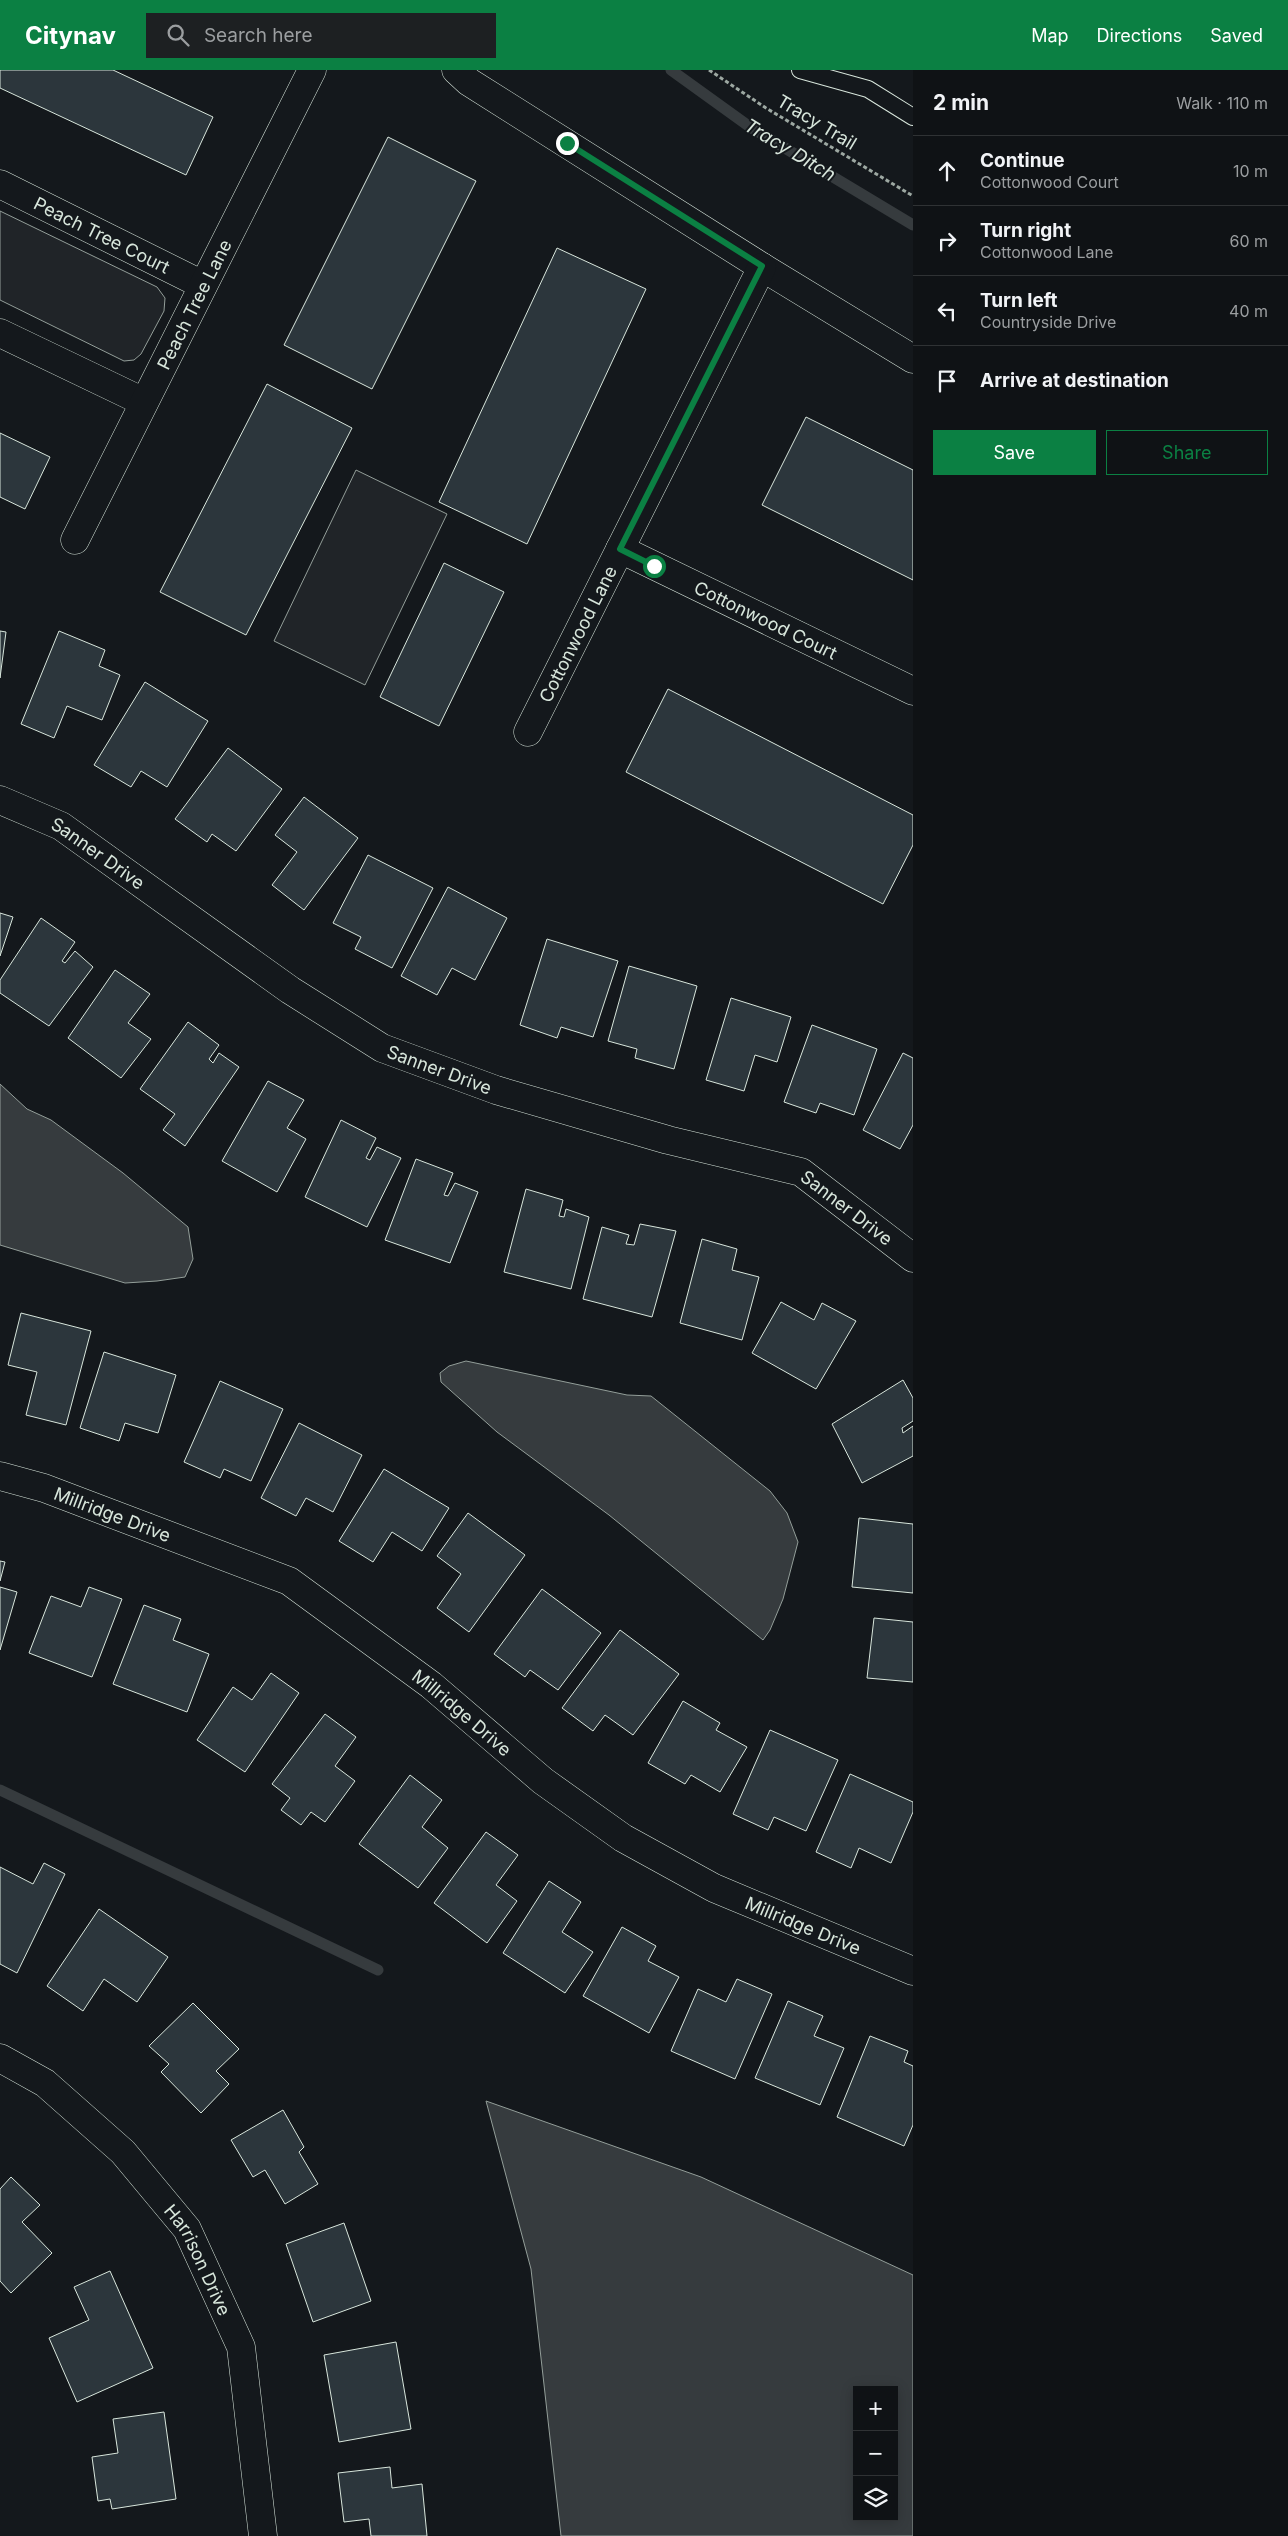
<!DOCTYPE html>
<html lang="en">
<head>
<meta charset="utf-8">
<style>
  :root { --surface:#0f1215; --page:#1d2022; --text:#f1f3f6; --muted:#9b9ea0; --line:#2f3234; --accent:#0b8043 }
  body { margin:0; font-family:Inter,sans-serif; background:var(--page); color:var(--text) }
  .controls { position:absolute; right:15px; bottom:15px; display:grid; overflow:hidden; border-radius:0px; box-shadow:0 2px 12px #0003 }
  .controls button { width:45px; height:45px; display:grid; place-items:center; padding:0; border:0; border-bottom:1px solid var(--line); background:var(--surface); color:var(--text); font:25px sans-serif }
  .stop { position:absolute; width:15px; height:15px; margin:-11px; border:4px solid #0b8043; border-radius:50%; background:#fff }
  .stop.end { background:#0b8043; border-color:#fff; box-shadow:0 1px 5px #0008 }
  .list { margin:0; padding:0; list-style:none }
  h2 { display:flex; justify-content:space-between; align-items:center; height:65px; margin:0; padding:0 20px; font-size:21px }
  h2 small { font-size:16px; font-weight:400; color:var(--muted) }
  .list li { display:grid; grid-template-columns:32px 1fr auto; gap:15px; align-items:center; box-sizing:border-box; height:70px; padding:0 20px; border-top:1px solid var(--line) }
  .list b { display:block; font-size:19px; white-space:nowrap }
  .list p { margin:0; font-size:16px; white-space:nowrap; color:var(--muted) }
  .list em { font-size:16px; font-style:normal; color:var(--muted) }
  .actions { display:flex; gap:10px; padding:15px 20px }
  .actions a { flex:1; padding:11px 0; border:1px solid var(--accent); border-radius:0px; text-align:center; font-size:18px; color:var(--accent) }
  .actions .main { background:var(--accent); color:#fff }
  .icon { flex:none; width:28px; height:28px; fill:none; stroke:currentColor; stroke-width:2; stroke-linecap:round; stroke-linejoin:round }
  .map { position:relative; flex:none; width:913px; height:2466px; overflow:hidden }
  header { display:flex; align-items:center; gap:30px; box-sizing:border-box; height:70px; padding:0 25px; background:var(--accent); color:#fff }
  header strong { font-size:24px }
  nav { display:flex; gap:28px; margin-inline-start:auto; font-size:18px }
  .search { width:350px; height:45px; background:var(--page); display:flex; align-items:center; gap:12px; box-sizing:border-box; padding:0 18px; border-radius:0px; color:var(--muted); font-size:19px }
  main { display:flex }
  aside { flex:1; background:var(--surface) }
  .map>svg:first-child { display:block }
</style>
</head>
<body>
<header>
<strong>Citynav</strong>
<div class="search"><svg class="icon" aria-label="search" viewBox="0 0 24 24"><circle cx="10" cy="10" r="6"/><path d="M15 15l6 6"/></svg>Search here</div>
<nav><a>Map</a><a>Directions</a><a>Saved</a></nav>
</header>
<main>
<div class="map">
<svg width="913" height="2466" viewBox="0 0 913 2466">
  <rect width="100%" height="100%" fill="#14181c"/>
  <!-- green -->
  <g fill="#202428" stroke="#939e99">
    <polygon points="0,141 157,217 165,228 164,241 141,284 134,290 124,291 0,230"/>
    <polygon points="356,400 447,444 365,615 274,571"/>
  </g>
  <!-- water -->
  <g fill="#363b3e" stroke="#939e99" fill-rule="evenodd">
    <polygon points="0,1014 27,1039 51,1050 123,1103 188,1157 193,1189 185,1207 157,1211 125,1213 0,1175"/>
    <polygon points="466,1291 627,1325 651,1326 770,1421 787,1443 798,1472 783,1529 770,1560 763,1570 609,1445 497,1362 441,1312 440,1303 449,1296"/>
    <path d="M 486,2031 L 701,2107 L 913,2205 L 913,2466 L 561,2466 L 531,2199 ZM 857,2320 L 894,2320 L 894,2447 L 857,2447 Z"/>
  </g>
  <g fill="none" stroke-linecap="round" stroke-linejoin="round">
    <!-- stream -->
    <g stroke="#363b3e" stroke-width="11">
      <polyline points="671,0 750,57 913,155"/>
      <polyline points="0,1720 378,1900"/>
    </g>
  </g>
  <!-- building -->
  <g fill="#2c363c" stroke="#d8e6dc">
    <polygon points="0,0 113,0 213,47 186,105 0,18"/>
    <polygon points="388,67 476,111 372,319 284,275"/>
    <polygon points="557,178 646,219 527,474 439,432"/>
    <polygon points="267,314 352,358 246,565 160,522"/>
    <polygon points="806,347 913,400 913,510 762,435"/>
    <polygon points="0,363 50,387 25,439 0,427"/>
    <polygon points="444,493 504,522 439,656 380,627"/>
    <polygon points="0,561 6,562 0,608"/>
    <polygon points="59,561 105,580 99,596 120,605 102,650 67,636 54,668 21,654"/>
    <polygon points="145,612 208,651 167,717 141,701 131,717 94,695"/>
    <polygon points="668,619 913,745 913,775 883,834 626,702"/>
    <polygon points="228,678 282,719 236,781 212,764 207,772 175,749"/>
    <polygon points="304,727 358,768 304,840 272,815 297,782 275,765"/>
    <polygon points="368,785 433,818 392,898 355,879 361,867 333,853"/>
    <polygon points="448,817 507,848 475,910 452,898 437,925 401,906"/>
    <polygon points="0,843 13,847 0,886"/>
    <polygon points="41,848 75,872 62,891 65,893 75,881 93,897 49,956 0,923 0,910"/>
    <polygon points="547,869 618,891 593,967 561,957 557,968 520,955"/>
    <polygon points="629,896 697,916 674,999 635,988 637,979 608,971"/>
    <polygon points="115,900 150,924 128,953 151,969 121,1008 68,968"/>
    <polygon points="731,928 791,947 777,992 755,985 744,1021 706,1010"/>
    <polygon points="188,952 219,975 209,989 213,993 219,983 239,997 185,1076 163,1060 175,1044 140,1019"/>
    <polygon points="812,955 877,979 854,1045 820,1033 816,1043 784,1032"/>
    <polygon points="903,983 913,988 913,1055 900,1079 863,1060"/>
    <polygon points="268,1011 304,1030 287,1058 306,1069 277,1122 222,1091"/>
    <polygon points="341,1050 376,1068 366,1088 370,1090 377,1077 401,1088 367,1157 305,1127"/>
    <polygon points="416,1089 453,1103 444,1125 448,1126 455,1113 478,1122 450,1193 385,1170"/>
    <polygon points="526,1119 563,1130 559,1146 564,1147 566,1139 589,1147 571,1219 504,1202"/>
    <polygon points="640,1154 676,1161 652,1247 583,1229 602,1157 629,1165 626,1174 634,1175"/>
    <polygon points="702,1169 737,1179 732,1200 759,1207 742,1270 680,1253"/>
    <polygon points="781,1232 814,1250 822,1233 856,1251 816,1319 752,1283"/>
    <polygon points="21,1243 91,1261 66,1355 26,1345 37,1302 8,1295"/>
    <polygon points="104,1282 176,1305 158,1363 125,1353 119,1371 80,1358"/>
    <polygon points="903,1310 913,1328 913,1351 902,1358 903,1363 913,1356 913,1386 862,1413 832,1354"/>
    <polygon points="220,1311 283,1339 251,1411 224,1399 220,1408 184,1392"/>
    <polygon points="299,1353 362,1385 333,1442 306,1428 296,1446 261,1428"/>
    <polygon points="384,1399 449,1438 422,1481 392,1462 373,1492 339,1471"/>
    <polygon points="468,1443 525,1485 469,1562 437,1538 461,1504 437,1486"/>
    <polygon points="859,1448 913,1454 913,1523 852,1517"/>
    <polygon points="0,1491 5,1492 0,1511"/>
    <polygon points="0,1517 17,1522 0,1580"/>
    <polygon points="89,1517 122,1529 92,1607 29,1583 51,1526 81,1537"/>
    <polygon points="542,1519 601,1563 558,1620 530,1600 525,1607 494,1584"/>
    <polygon points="144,1535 181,1549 173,1570 209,1584 187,1642 113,1614"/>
    <polygon points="874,1548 913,1552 913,1612 867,1608"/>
    <polygon points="620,1560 679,1604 633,1665 605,1645 593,1661 562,1638"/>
    <polygon points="271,1603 299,1623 245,1702 197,1670 233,1617 252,1630"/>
    <polygon points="683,1631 720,1653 716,1660 747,1677 720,1722 691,1705 685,1714 648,1693"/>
    <polygon points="325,1644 356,1667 335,1696 355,1711 325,1752 311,1742 301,1755 281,1740 290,1728 272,1714"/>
    <polygon points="770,1660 838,1690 806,1761 774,1747 768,1760 733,1744"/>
    <polygon points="850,1704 913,1732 913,1742 891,1793 859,1778 851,1798 816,1782"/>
    <polygon points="410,1705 442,1730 422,1757 448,1778 418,1818 359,1774"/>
    <polygon points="486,1762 518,1785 496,1815 517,1831 487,1873 434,1833"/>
    <polygon points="44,1793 65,1804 17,1903 0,1894 0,1797 33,1814"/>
    <polygon points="549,1811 581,1832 562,1862 593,1882 565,1923 503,1883"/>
    <polygon points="99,1839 168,1887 137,1932 104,1909 83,1941 47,1916"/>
    <polygon points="622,1857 656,1876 648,1891 679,1907 649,1963 583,1926"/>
    <polygon points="737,1909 772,1924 735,2009 671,1981 698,1919 726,1932"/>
    <polygon points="788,1931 823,1946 814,1966 844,1978 820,2035 755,2008"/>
    <polygon points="193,1933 239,1979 216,2001 229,2014 201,2043 161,2002 169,1994 149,1976"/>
    <polygon points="870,1966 908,1981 904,1992 913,1996 913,2055 904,2076 837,2047"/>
    <polygon points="283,2040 304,2077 299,2082 318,2114 285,2134 265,2100 253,2107 231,2070"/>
    <polygon points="11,2107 40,2135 22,2152 52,2183 11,2223 0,2211 0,2119"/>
    <polygon points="344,2153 371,2231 313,2252 286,2174"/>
    <polygon points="110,2201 153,2298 77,2332 49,2268 89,2250 74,2217"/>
    <polygon points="396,2272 411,2359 339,2372 324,2285"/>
    <polygon points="164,2342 176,2429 112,2439 110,2429 98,2431 92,2387 118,2383 113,2349"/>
    <polygon points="390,2397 392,2418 422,2414 427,2466 371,2466 369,2449 344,2452 338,2403"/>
  </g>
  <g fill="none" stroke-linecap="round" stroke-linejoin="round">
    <!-- service casing -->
    <g stroke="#d8e6dc" stroke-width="18">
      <polyline id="service" points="800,0 868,19 913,47"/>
    </g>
    <!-- minor casing -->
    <g stroke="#d8e6dc" stroke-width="29">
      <g id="minor">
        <polyline points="456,0 469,12 762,197 913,289"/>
        <path id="s1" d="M 0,114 L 203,215"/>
        <polyline points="0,263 144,332"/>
        <path id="s2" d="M 75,470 L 312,0"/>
        <path id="s3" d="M 620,479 L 913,621"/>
        <path id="s4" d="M 528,662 L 762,197"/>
        <path id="s5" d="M 0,730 L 61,756 L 290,920 L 382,978 L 496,1020 L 668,1070 L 801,1102 L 913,1188"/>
        <path id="s6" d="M 0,1406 L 44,1418 L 289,1511 L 431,1615 L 543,1711 L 623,1768 L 714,1818 L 913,1901"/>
        <path id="s7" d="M 0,1988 L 45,2013 L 123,2082 L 187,2159 L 241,2277 L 263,2466"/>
      </g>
    </g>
    <!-- path -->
    <polyline stroke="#9da8a2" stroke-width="3" stroke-dasharray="4 2.5" stroke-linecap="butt" points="709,0 766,38 913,126"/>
    <!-- service -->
    <use href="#service" stroke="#14181c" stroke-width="16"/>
    <!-- minor -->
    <use href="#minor" stroke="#14181c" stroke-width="28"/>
  </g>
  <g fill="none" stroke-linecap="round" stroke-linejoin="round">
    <!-- route -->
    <polyline stroke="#0b8043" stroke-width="6" points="567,73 762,196 620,479 654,496"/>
  </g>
  <g text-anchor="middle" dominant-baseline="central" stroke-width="4" stroke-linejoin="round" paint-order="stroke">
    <!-- street labels -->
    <g font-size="18" fill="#d8e6dc" stroke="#14181c">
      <text transform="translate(817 52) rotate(31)">Tracy Trail</text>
      <text stroke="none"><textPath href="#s1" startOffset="114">Peach Tree Court</textPath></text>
      <text stroke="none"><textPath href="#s2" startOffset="264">Peach Tree Lane</textPath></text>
      <text stroke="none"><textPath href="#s3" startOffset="162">Cottonwood Court</textPath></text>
      <text stroke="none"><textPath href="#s4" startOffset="110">Cottonwood Lane</textPath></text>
      <text stroke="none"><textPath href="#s5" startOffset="112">Sanner Drive</textPath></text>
      <text stroke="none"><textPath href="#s5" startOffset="518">Sanner Drive</textPath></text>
      <text stroke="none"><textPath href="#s5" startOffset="952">Sanner Drive</textPath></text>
      <text stroke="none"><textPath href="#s6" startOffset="119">Millridge Drive</textPath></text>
      <text stroke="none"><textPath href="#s6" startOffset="525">Millridge Drive</textPath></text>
      <text stroke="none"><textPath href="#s6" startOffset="930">Millridge Drive</textPath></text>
      <text stroke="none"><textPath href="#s7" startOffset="288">Harrison Drive</textPath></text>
    </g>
    <!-- water labels -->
    <g font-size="19" font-style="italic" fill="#d8e6dc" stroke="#14181c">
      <text transform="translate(790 80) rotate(31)">Tracy Ditch</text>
    </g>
  </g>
</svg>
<div class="controls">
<button>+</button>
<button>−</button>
<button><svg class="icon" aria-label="layers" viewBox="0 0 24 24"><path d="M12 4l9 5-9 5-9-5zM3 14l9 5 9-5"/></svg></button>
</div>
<div class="stop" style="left:654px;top:496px"></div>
<div class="stop end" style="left:567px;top:73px"></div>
</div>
<aside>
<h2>2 min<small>Walk · 110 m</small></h2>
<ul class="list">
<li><svg class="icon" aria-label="ahead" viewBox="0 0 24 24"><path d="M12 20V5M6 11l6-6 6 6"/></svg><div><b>Continue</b><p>Cottonwood Court</p></div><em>10 m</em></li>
<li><svg class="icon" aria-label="right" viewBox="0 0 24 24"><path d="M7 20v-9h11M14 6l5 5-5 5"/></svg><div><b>Turn right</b><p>Cottonwood Lane</p></div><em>60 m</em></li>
<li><svg class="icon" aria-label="left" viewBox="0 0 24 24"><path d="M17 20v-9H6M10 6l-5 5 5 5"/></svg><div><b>Turn left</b><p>Countryside Drive</p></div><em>40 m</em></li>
<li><svg class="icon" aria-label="arrive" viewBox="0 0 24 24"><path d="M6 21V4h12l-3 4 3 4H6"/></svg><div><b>Arrive at destination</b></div></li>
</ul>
<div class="actions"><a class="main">Save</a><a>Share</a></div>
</aside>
</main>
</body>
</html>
